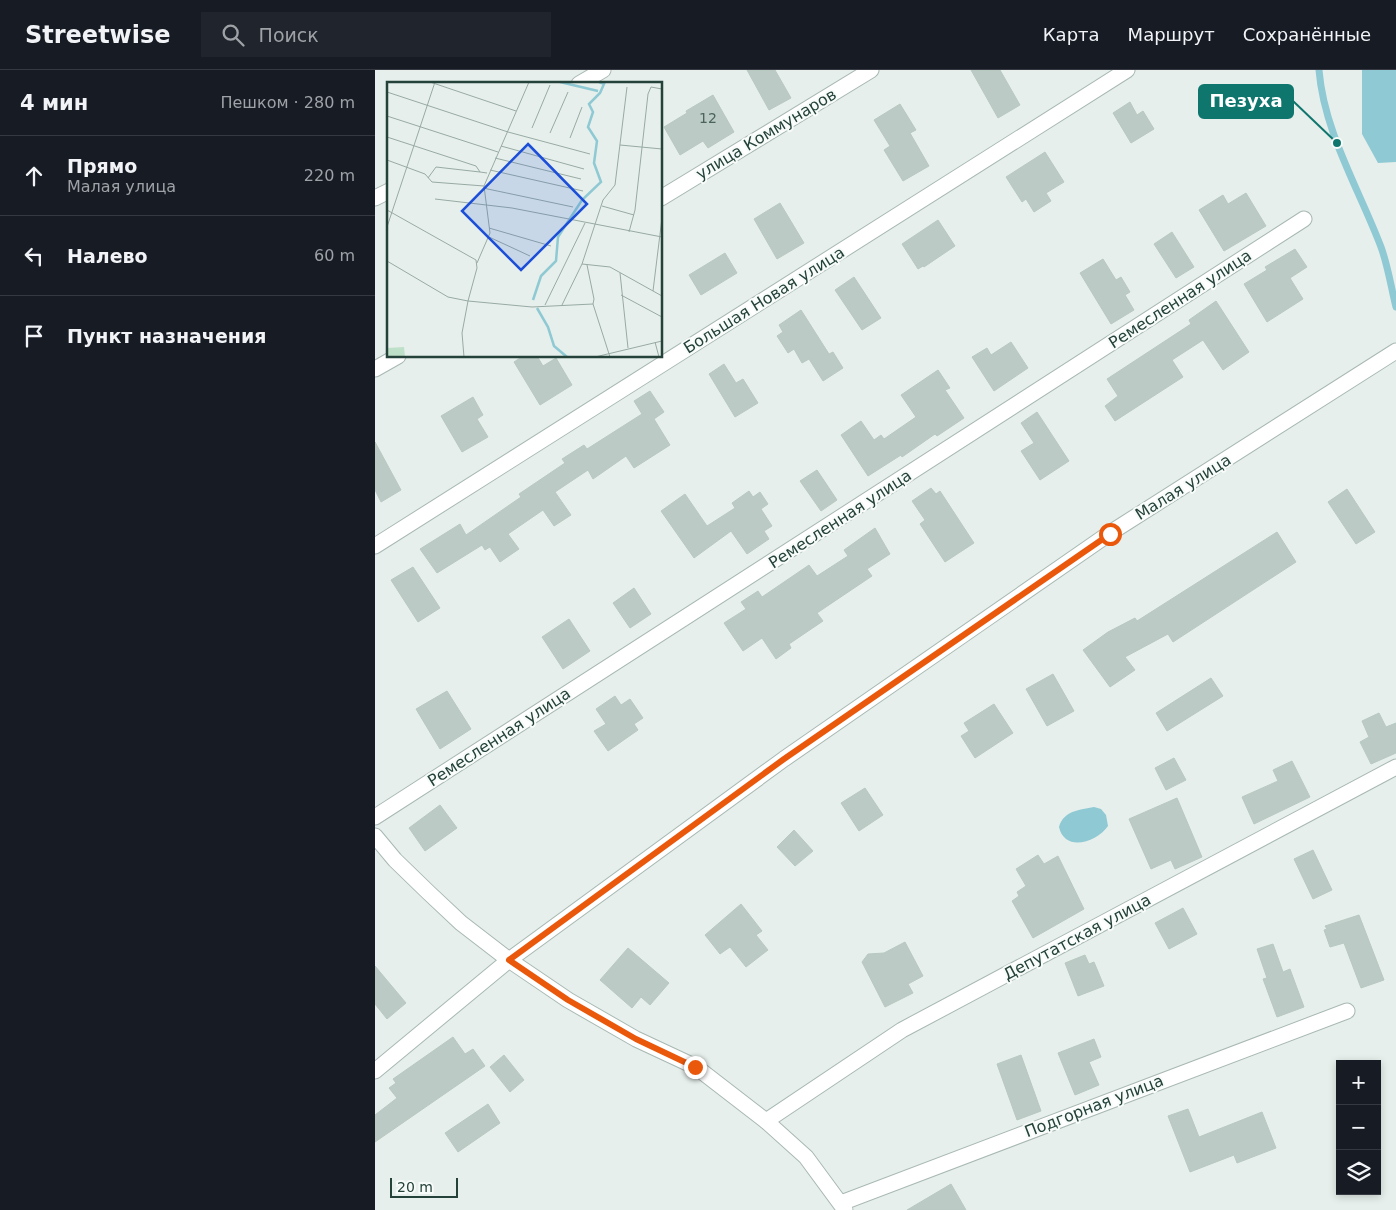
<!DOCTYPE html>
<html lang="ru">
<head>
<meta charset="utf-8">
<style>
  :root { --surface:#171b24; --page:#20242c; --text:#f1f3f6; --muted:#9ea1a6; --line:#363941 }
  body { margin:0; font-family:"DejaVu Sans",sans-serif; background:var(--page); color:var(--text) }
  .controls { position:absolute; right:15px; bottom:15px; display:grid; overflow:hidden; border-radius:0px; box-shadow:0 2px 8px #0003 }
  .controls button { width:45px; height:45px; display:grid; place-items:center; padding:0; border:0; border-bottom:1px solid var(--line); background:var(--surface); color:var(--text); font:25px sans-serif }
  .scale { position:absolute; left:15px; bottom:12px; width:68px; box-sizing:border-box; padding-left:5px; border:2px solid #24423a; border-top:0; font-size:14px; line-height:18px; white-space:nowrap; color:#24423a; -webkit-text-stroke:4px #f7fbf9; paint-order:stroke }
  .stop { position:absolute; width:15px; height:15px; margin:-11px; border:4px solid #ea580c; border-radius:50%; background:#fff }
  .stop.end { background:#ea580c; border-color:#fff; box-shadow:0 1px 5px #0008 }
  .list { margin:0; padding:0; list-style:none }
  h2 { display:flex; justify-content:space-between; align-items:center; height:65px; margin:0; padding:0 20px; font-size:21px }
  h2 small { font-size:16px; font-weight:400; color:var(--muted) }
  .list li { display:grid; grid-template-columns:32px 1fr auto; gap:15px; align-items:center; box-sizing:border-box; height:80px; padding:0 20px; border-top:1px solid var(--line) }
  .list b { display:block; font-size:19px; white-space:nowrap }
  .list p { margin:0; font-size:16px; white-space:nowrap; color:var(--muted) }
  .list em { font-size:16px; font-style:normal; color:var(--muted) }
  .icon { flex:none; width:28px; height:28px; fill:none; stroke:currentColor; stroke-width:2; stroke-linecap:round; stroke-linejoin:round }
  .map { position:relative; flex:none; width:1021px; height:1140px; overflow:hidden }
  header { display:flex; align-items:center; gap:30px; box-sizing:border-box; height:70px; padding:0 25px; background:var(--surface); border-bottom:1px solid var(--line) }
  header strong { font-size:24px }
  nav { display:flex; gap:28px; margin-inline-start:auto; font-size:18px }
  .search { width:350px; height:45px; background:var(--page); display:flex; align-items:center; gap:12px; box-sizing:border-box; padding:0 18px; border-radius:0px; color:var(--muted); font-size:19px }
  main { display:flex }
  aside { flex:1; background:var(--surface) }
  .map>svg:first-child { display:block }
</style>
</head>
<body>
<header>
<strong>Streetwise</strong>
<div class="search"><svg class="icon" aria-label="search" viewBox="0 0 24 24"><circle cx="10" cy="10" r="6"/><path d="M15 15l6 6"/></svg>Поиск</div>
<nav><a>Карта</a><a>Маршрут</a><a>Сохранённые</a></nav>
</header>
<main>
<aside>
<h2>4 мин<small>Пешком · 280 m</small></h2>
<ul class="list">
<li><svg class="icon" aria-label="ahead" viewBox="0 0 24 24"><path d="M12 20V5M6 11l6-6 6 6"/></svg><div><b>Прямо</b><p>Малая улица</p></div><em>220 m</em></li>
<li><svg class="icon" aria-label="left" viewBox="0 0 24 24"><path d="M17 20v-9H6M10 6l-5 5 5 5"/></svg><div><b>Налево</b></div><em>60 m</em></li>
<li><svg class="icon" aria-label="arrive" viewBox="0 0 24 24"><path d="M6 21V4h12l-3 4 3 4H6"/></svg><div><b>Пункт назначения</b></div></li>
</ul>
</aside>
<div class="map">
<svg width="1021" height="1140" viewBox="0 0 1021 1140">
  <rect width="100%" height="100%" fill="#e6efeb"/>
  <!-- water -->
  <g fill="#8ec9d4">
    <polygon points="987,0 1021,0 1021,92 1003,93 987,64"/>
    <path d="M 719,737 L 726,739 L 731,745 L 733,756 C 722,772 690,783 684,757 C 689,740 705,740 719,737 Z"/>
  </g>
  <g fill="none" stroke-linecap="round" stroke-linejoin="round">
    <!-- stream -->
    <path stroke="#8ec9d4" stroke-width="7" d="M 944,0 C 949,62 984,119 1006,177 C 1013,196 1016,217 1021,237"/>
  </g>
  <!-- building -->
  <g fill="#bbcac4" stroke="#b8c9c2">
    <polygon points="372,0 400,0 416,28 394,40"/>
    <polygon points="596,0 625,0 645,35 623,48"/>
    <polygon points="338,25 359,62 333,78 328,71 305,85 289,57 312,43 311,41"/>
    <polygon points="755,32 762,45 768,41 779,59 756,73 738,43"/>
    <polygon points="525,34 541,60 535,63 554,96 528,111 509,80 515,76 499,50"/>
    <polygon points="670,82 689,112 671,123 676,131 659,142 651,129 647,132 631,107"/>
    <polygon points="871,123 891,156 849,181 824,140 848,125 853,134"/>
    <polygon points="405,133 429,173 402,189 379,149"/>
    <polygon points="563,150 580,176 549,197 548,196 543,199 527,174"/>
    <polygon points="797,162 819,197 801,208 779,174"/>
    <polygon points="920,179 932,197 915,208 928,229 892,252 869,214 892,200 890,197"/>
    <polygon points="350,183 362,203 326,225 314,205"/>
    <polygon points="728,189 741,210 746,207 755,222 750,225 759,240 736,254 705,203"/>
    <polygon points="479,207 506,248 487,260 460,220"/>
    <polygon points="841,231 874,282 848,300 828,270 797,290 808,307 740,351 730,336 743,326 732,309 816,254 814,250"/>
    <polygon points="426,240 454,284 458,282 468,298 448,311 434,289 427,293 419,279 413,283 402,266 408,262 404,255"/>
    <polygon points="636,272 653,298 619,321 597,287 612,278 616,285"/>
    <polygon points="148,286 162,286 168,296 181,288 197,315 165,335 139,292"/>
    <polygon points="349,294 361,313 368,309 383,333 360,347 334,304"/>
    <polygon points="563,300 575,318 570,320 589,348 562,366 560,364 527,387 526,385 493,406 466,365 486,351 499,370 506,365 509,369 541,347 526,325"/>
    <polygon points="275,321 289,342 279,349 295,375 259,398 251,386 218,409 213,400 180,422 196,445 179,456 168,440 133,464 144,479 125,492 115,477 110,480 107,475 62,503 45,479 85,454 91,465 146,427 144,424 190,393 187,389 209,375 212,379 267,344 259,331"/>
    <polygon points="98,327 108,345 102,349 113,367 87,382 66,346"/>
    <polygon points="662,342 694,391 665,410 646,381 659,373 646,353"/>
    <polygon points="0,372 26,420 6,432 0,420"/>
    <polygon points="442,400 462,430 446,441 425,411"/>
    <polygon points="556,418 561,424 565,421 599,473 570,492 545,454 550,450 537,431"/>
    <polygon points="972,419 1000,462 981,474 953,432"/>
    <polygon points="374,421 378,427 385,422 393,434 386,439 397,456 389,461 394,469 372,484 356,461 319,488 286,441 310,424 332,456 360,438 357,433"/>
    <polygon points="500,458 515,484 492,499 497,506 442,543 448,551 414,574 416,578 401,589 387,568 368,581 349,553 371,539 366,532 383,521 387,527 434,495 442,506 473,486 469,480"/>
    <polygon points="902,462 921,492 798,572 793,564 750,587 760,600 735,617 708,580 733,562 760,548 762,551"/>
    <polygon points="38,497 65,538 43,552 16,510"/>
    <polygon points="259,518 276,544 255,558 238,533"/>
    <polygon points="194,549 215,581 188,599 167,567"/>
    <polygon points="678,604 699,641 672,656 651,619"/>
    <polygon points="836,608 848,626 792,661 781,643"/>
    <polygon points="72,621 96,659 65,679 41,639"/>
    <polygon points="240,626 246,635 255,629 268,648 259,654 263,660 233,681 219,661 231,654 221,639"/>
    <polygon points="619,634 638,663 600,688 586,666 594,661 589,653"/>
    <polygon points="1004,643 1011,657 1021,653 1021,683 996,694 985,672 994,667 987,651"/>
    <polygon points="799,688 811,710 791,720 780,698"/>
    <polygon points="917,691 935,727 879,754 867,727 903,711 898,700"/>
    <polygon points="490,718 508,745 484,761 466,733"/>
    <polygon points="802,728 827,787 800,799 796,790 776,799 754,749"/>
    <polygon points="65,735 82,758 50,781 34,758"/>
    <polygon points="419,760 438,781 420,796 402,777"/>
    <polygon points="938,780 957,820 938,829 919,789"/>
    <polygon points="663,785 669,794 683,786 709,839 658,868 637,831 644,826 642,822 651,816 641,799"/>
    <polygon points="366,834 387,861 381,865 393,880 371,897 355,877 345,884 330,865"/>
    <polygon points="808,838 822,864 794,879 780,853"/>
    <polygon points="984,845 1009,910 986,918 969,873 955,877 949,860 952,859 950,856"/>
    <polygon points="530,872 548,906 533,914 538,923 510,937 487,892 493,884 509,883"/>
    <polygon points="898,874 908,902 915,899 929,937 902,947 888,909 892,908 882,879"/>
    <polygon points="253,878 294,913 275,935 266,927 257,938 225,910"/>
    <polygon points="710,885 714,894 719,892 729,916 703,926 690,893"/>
    <polygon points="0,896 31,933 12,949 0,934"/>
    <polygon points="78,967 90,984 98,979 110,996 0,1072 0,1045 22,1028 14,1018 21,1013 18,1009"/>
    <polygon points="719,969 726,987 714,992 724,1015 700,1025 683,983"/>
    <polygon points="129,985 149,1010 135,1022 115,997"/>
    <polygon points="646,985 666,1041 642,1050 622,994"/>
    <polygon points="113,1034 125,1053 83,1082 70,1063"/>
    <polygon points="813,1039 824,1067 887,1042 901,1078 862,1093 859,1085 815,1102 793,1046"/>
    <polygon points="576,1114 591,1140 532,1140"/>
  </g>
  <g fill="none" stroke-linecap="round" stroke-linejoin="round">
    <!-- minor casing -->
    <g stroke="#a8b8b2" stroke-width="17">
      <g id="minor">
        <polyline points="204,14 228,0"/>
        <polyline points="0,128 14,121"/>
        <polyline points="286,128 496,0"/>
        <polyline points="0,299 23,286"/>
        <polyline points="0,476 752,0"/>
        <polyline points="0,747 929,149"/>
        <polyline points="0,766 20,790 53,822 86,853 134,890 193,930 261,969 321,997 391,1051 431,1087 470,1140"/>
        <polyline points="0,1001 134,890 409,689 735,463 1021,281"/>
        <polyline points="391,1051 527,960 1021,697"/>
        <polyline points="466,1133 972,941"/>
      </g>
    </g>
    <!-- minor -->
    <use href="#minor" stroke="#fff" stroke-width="15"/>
  </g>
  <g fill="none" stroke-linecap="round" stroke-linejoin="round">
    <!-- route -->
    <polyline stroke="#ea580c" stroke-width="6" points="320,997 261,969 193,930 134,890 409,689 735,464"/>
  </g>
  <g text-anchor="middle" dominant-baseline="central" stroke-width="4" stroke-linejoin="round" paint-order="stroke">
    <!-- number labels -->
    <g font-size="14" fill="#4a645c">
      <text x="333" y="48">12</text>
    </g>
    <!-- street labels -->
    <g font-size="16" fill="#24423a" stroke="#f7fbf9">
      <text transform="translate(391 64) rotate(-31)">улица Коммунаров</text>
      <text transform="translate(805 229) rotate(-33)">Ремесленная улица</text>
      <text transform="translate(389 230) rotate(-32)">Большая Новая улица</text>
      <text transform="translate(808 417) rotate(-32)">Малая улица</text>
      <text transform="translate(465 449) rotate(-33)">Ремесленная улица</text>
      <text transform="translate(124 667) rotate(-33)">Ремесленная улица</text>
      <text transform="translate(702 867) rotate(-28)">Депутатская улица</text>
      <text transform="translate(719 1036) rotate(-21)">Подгорная улица</text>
    </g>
  </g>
  <!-- overview -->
  <g transform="translate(12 12)">
    <rect width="275" height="275" fill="#e6efeb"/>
    <path d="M 17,265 L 18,275 L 0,275 L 0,266 Z" fill="#bfe0c8"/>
    <path fill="none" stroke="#8ec9d4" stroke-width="2.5" d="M 173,0 L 211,9M 146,218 L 154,194 L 169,179 L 171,155 L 195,118 L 214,100 L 207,81 L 210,59 L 201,45 L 206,30 L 202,22 L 213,11 L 217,2 L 212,0M 150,226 L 161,245 L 167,264 L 180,275"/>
    <path fill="none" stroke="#98aaa4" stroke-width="1" d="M 43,0 L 129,29M 0,10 L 121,50 L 203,72M 0,34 L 111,70M 145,46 L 163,3M 163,51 L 181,10M 0,55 L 89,84 L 93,90 L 100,91M 183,56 L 195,25M 233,63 L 275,67M 114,64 L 197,87M 108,76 L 194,97M 0,78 L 38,92 L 45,100 L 97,104M 103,88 L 196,109M 41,96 L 49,85 L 93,90M 96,106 L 186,125M 48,117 L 125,126 L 275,155M 215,124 L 247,133M 0,128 L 89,178 L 90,186 L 81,219 L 145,225 L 206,222 L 223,275M 0,145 L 48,0M 102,146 L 164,164M 242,150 L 248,128 L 261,12 L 264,5 L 275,7M 102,155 L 143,174M 0,179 L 61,215 L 81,219 L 75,251 L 77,275M 90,181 L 103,151 L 97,104 L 142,0M 195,182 L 223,185 L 275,214M 200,183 L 207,217 L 206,222M 233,191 L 241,266M 266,209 L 275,136M 234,213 L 275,235M 158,223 L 198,141M 175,223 L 195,182 L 216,118 L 228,103 L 240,5M 268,260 L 272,275M 208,275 L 275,259"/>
    <path fill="#1d4ed8" fill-opacity="0.15" stroke="#1d4ed8" stroke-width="2.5" d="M 141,62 L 200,122 L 134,188 L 75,129 Z"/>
    <rect width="275" height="275" fill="none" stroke="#24423a" stroke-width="2.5"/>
  </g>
  <!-- callouts -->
  <path fill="none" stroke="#0f766e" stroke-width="2" d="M962 73L918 31"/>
  <circle fill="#0f766e" stroke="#f7fbf9" stroke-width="2" cx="962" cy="73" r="5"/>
  <rect fill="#0f766e" stroke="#0f766e" stroke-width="2" x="824" y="15" width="94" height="33" rx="5"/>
  <g font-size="18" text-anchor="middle" font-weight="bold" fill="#fff">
    <text x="871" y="37">Пезуха</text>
  </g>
</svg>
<div class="controls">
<button>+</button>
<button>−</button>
<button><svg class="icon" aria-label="layers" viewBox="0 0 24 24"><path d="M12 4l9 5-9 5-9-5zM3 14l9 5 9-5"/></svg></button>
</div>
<div class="scale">20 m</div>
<div class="stop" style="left:735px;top:464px"></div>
<div class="stop end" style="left:320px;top:997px"></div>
</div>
</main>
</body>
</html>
